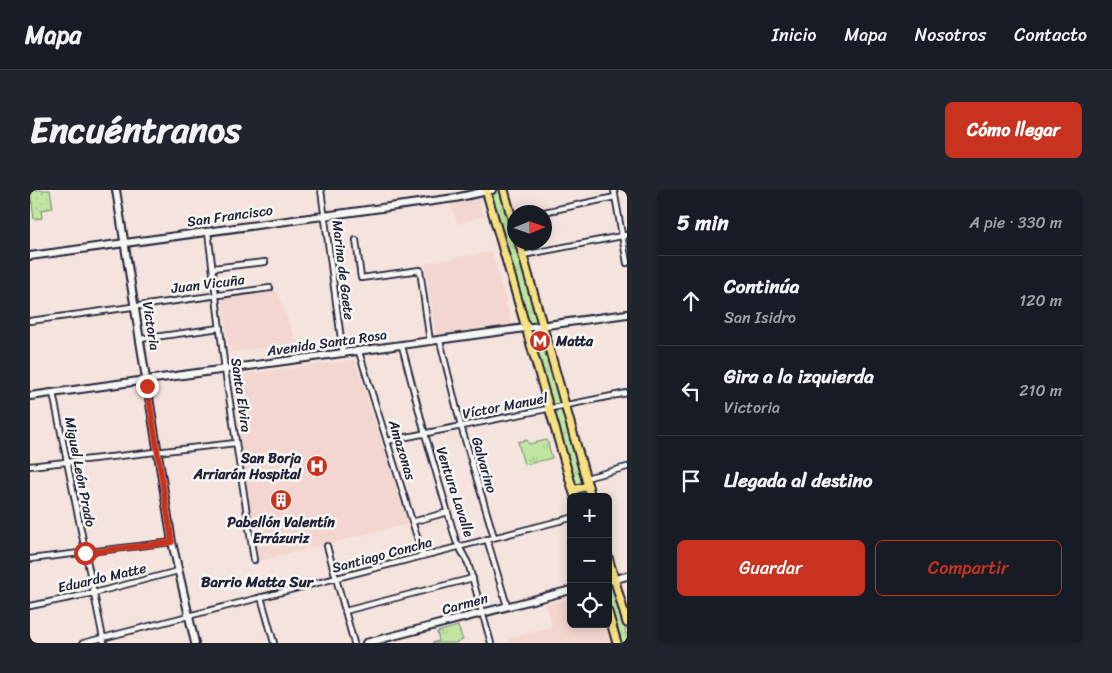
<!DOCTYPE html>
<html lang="es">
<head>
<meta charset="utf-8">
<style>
  :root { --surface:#171b24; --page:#20242c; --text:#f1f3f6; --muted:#9ea1a6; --line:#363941; --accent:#c8321e }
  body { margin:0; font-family:Sriracha,sans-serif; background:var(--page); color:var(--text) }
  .controls { position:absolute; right:15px; bottom:15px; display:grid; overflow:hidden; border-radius:8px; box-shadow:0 2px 12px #0003 }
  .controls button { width:45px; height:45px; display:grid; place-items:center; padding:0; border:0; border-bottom:1px solid var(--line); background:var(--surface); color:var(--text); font:25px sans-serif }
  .compass { position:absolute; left:477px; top:15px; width:45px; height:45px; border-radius:50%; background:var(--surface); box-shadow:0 2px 12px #0003; rotate:88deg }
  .stop { position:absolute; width:15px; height:15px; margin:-11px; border:4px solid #c8321e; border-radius:50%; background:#fff }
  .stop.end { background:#c8321e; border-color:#fff; box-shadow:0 1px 5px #0008 }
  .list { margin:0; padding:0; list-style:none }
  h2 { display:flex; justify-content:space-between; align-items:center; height:65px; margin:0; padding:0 20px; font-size:21px }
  h2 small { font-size:16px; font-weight:400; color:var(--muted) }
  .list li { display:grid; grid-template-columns:32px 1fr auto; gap:15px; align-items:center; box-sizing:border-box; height:90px; padding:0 20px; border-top:1px solid var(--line) }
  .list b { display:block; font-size:19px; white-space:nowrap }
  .list p { margin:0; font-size:16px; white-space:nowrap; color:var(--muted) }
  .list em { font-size:16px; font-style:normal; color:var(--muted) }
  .actions { display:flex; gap:10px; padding:15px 20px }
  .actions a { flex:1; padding:11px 0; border:1px solid var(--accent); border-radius:8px; text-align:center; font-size:18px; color:var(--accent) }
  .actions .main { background:var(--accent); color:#fff }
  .icon { flex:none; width:28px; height:28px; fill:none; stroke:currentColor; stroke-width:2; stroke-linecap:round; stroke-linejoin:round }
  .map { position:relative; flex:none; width:597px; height:453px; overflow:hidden; border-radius:8px }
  header { display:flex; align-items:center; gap:30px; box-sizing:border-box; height:70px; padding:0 25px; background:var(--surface); border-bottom:1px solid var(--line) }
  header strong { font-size:24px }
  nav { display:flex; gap:28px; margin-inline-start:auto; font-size:18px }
  .intro { display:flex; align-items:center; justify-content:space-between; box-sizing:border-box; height:120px; padding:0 30px }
  h1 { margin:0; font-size:35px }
  .button { padding:12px 22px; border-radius:8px; background:var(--accent); color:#fff; font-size:18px; font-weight:700 }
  main { display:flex; gap:30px; padding:0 30px }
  aside { flex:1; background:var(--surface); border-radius:8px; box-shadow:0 2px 12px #0003 }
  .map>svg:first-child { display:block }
</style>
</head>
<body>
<header>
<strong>Mapa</strong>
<nav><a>Inicio</a><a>Mapa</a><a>Nosotros</a><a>Contacto</a></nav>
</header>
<div class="intro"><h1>Encuéntranos</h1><a class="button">Cómo llegar</a></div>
<main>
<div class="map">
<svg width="597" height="453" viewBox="0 0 597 453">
  <defs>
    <pattern id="park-tufts" width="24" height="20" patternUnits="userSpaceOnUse" patternTransform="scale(1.25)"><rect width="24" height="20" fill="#c0e7a2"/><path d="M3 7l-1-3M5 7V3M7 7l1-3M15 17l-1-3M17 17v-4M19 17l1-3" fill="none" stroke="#a5c68c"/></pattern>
    <pattern id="garden-dots" width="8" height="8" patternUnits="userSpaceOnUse" patternTransform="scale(1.25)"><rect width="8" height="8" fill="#c0e7a2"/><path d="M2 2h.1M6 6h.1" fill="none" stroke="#a5c68c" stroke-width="1.8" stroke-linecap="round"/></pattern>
  </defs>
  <rect width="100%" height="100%" fill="#f5e3de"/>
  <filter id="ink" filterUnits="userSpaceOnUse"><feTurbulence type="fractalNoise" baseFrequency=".02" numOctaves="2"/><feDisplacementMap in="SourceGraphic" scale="10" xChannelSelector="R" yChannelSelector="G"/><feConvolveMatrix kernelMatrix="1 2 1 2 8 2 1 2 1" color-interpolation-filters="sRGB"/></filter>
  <g filter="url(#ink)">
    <!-- built -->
    <g fill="#f4d6d0">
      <polygon points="448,6 454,26 427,34 420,11"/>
      <polygon points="462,62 482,135 406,144 395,73"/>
      <polygon points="247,101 267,154 200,162 193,108"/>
      <polygon points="325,170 378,334 228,371 201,186"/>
      <polygon points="541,408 541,434 575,434 581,453 479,453 478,448 522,437 516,414"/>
    </g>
    <!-- park -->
    <g fill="url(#park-tufts)" stroke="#71846e">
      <polygon points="460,0 470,0 556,307 548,307"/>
      <polygon points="497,250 499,254 517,250 522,268 494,275 488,252"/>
      <polygon points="578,382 597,446 597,453 591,453 578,409"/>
      <polygon points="428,436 433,450 425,453 402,453 409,451 407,442"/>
    </g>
    <!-- garden -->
    <polygon fill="url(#garden-dots)" stroke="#71846e" points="0,0 20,0 23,18 11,20 12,28 4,29"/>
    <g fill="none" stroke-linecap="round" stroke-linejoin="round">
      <!-- street casing -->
      <g stroke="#22223b" stroke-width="8">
        <g id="street">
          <polyline points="291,0 313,164"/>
          <polyline points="584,0 597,73"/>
          <polyline points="514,22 585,7"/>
          <polyline points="178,42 195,180 224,370"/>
          <polyline points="326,50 331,88 390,80 400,152"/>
          <polyline points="493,65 597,45"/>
          <polyline points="183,78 235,72"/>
          <polyline points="0,131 240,98"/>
          <polyline points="110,149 190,138"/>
          <polyline points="410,151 431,236 464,347"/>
          <polyline points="372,156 395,244 426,351 438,373 461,453"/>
          <polyline points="329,162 393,366"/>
          <polyline points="23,203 74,453"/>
          <polyline points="357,251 597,203"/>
          <polyline points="0,276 206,253"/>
          <polyline points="556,288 597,277"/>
          <polyline points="382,332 418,322"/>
          <polyline points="457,349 477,416"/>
          <polyline points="297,356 324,453"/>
          <polyline points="0,369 142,352"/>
          <polyline points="231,407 244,453"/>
          <polyline points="0,416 64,403 148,381"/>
          <polyline points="315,421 443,388"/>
          <polyline points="53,453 541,328"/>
        </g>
      </g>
      <!-- secondary casing -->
      <g stroke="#22223b" stroke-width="10">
        <g id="secondary">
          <polyline points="86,0 142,352 165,453"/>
          <polyline points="0,66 425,8 462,0"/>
          <polyline points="0,206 597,124"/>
          <polyline points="578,391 597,386"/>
          <polyline points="336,453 541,400"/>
        </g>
      </g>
      <!-- primary casing -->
      <g stroke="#22223b" stroke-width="11">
        <g id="primary">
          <polyline points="456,0 545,307"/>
          <polyline points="474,0 484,36"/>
          <polyline points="489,52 561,307"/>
          <polyline points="543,300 558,296"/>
          <polyline points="578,367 597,433"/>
          <polyline points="578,422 587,453"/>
        </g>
      </g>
      <!-- street -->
      <use href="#street" stroke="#f6f6f2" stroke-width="4.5"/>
      <!-- secondary -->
      <use href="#secondary" stroke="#f6f6f2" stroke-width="6"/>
      <!-- primary -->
      <use href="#primary" stroke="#f9e181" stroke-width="7"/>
    </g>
  </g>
  <g fill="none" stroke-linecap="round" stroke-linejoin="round" filter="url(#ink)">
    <!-- route -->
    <polyline stroke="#c8321e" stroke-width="6" points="55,363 142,352 117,196"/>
  </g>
  <!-- icons -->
  <defs>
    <g id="metro-disc" transform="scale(1.125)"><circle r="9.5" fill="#c8321e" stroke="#f6f6f2"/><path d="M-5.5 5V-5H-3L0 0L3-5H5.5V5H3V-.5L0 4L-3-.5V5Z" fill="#fff"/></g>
    <g id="hospital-disc" transform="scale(1.125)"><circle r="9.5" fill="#c8321e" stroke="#f6f6f2"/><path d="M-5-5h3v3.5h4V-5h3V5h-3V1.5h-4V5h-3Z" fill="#fff"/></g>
    <g id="building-disc" transform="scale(1.125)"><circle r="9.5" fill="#c8321e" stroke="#f6f6f2"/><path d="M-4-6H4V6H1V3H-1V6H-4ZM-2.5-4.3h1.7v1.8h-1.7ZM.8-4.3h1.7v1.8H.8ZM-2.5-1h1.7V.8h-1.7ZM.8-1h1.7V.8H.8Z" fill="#fff"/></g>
  </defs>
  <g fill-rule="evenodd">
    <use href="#metro-disc" x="510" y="151"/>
    <use href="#hospital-disc" x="287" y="276"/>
    <use href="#building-disc" x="251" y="310"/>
  </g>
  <g text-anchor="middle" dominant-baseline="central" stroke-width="5" stroke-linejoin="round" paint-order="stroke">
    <!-- street labels -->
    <g font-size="14" fill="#22223b" stroke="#f6f6f2">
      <text transform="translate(200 26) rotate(-8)">San Francisco</text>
      <text transform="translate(313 80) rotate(83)">Marina de Gaete</text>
      <text transform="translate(178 94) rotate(-7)">Juan Vicuña</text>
      <text transform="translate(121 136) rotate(81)">Victoria</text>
      <text transform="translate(297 153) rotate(-8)">Avenida Santa Rosa</text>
      <text transform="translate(211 205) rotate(82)">Santa Elvira</text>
      <text transform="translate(475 216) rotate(-11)">Víctor Manuel</text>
      <text transform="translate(372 260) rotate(73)">Amazonas</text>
      <text transform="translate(454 275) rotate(74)">Galvarino</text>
      <text transform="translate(50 282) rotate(79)">Miguel León Prado</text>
      <text transform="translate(425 302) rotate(72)">Ventura Lavalle</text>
      <text transform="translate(352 365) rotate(-15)">Santiago Concha</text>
      <text transform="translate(72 388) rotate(-13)">Eduardo Matte</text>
      <text transform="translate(435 414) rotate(-15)">Carmen</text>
    </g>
    <!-- poi labels -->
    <g font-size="14" font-weight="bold" fill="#22223b" stroke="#f6f6f2" text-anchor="start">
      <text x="526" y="151">Matta</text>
      <text x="271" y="268" text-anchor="end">San Borja<tspan x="271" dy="16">Arriarán Hospital</tspan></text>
      <text x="251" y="332" text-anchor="middle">Pabellón Valentín<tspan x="251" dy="16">Errázuriz</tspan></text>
    </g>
    <!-- neighbourhood labels -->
    <g font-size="15" font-weight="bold" fill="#22223b" stroke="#f6f6f2">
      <text x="227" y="392">Barrio Matta Sur</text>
    </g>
  </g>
</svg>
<div class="controls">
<button>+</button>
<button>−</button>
<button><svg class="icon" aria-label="locate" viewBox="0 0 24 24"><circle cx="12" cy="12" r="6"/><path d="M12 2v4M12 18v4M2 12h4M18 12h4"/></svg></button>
</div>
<svg class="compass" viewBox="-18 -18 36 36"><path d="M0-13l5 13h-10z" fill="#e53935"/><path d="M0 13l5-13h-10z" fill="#9ea1a6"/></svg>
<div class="stop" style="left:55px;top:363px"></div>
<div class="stop end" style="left:117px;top:196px"></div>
</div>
<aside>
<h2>5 min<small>A pie · 330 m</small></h2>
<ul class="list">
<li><svg class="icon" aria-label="ahead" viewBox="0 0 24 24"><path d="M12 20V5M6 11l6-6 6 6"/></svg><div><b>Continúa</b><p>San Isidro</p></div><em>120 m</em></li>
<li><svg class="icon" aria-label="left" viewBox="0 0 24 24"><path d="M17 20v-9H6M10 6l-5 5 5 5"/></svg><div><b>Gira a la izquierda</b><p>Victoria</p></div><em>210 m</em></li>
<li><svg class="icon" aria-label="arrive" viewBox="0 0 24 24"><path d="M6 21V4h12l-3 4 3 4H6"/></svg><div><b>Llegada al destino</b></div></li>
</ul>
<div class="actions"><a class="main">Guardar</a><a>Compartir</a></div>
</aside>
</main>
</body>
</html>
